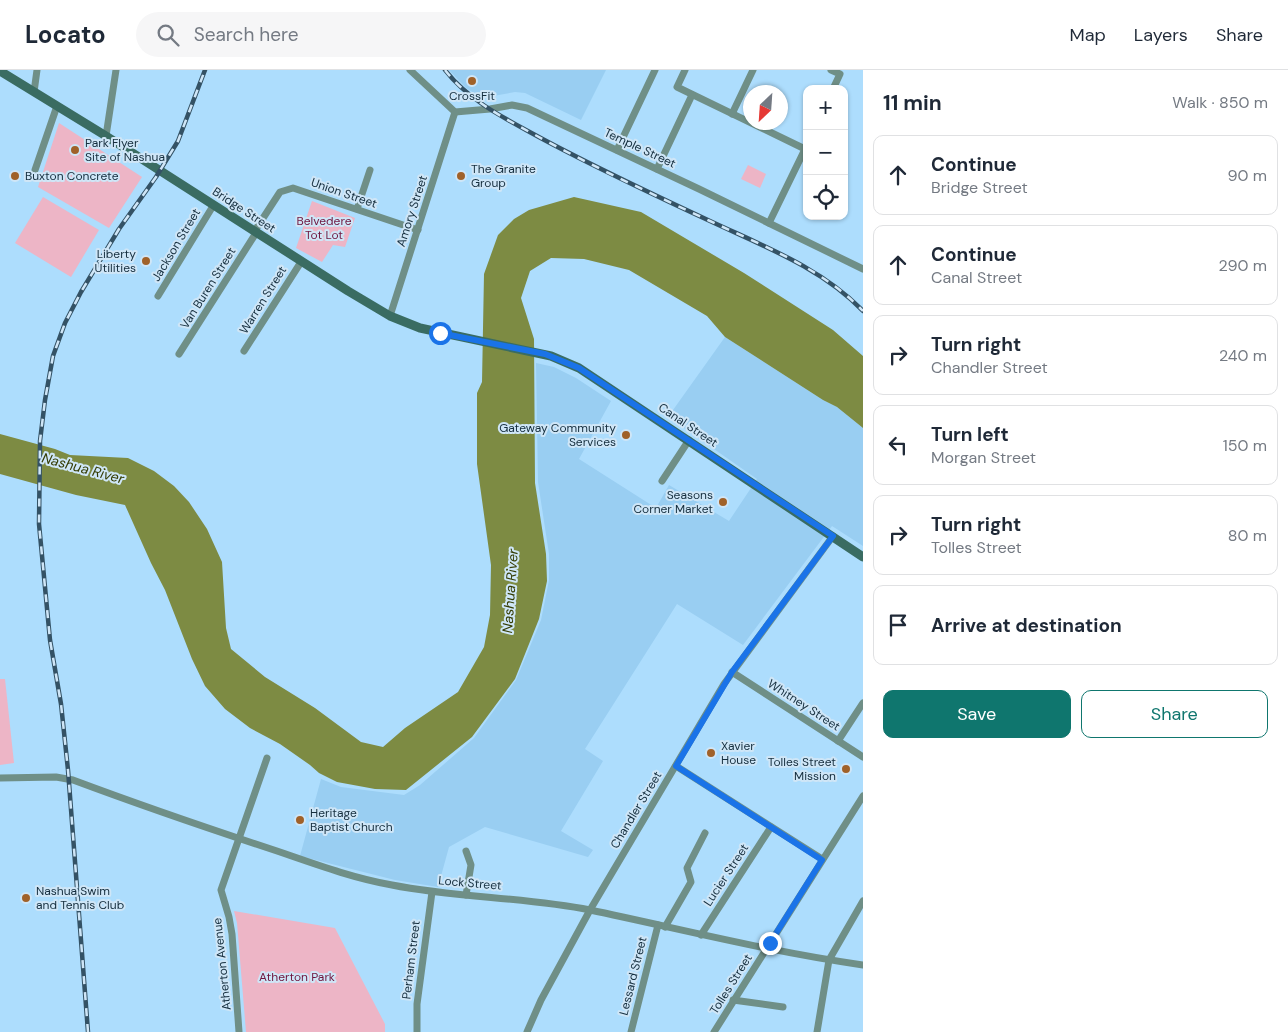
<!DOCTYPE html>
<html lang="en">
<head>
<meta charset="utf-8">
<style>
  :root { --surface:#fff; --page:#f6f6f7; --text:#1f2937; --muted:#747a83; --line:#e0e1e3; --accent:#0f766e }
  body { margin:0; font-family:"DM Sans",sans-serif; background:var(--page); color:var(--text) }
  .controls { position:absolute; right:15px; top:15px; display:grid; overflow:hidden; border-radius:10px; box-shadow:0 1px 4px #0004 }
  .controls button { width:45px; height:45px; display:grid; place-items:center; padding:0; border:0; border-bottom:1px solid var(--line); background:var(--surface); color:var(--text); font:25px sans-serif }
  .compass { position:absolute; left:743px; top:15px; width:45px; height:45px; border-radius:50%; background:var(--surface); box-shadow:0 1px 4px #0004; rotate:205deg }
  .stop { position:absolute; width:15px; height:15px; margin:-11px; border:4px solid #1a73e8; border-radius:50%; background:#fff }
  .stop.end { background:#1a73e8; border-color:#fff; box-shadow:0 1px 5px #0008 }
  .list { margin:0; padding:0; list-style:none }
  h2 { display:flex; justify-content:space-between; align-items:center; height:65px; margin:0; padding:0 20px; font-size:21px }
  h2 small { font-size:16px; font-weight:400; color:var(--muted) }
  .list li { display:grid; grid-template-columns:32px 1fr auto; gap:15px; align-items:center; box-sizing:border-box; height:80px; margin:0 10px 10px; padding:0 10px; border:1px solid var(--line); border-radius:10px }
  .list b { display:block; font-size:19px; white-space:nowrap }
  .list p { margin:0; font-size:16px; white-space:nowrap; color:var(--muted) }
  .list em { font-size:16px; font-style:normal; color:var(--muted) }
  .actions { display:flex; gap:10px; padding:15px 20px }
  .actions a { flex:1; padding:11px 0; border:1px solid var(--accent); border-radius:10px; text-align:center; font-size:18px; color:var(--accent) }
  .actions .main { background:var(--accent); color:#fff }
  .icon { flex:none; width:28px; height:28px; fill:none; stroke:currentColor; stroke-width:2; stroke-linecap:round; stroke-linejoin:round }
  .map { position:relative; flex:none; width:863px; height:962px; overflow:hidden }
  header { display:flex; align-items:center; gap:30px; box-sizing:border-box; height:70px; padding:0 25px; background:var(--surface); border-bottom:1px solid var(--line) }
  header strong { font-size:24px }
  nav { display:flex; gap:28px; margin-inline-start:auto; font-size:18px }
  .search { width:350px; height:45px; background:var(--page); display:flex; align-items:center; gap:12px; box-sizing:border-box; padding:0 18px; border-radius:28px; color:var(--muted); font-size:19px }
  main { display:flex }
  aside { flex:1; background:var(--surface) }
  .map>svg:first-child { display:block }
</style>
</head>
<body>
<header>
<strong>Locato</strong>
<div class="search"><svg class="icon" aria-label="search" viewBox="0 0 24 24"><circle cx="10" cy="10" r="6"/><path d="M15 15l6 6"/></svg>Search here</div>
<nav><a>Map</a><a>Layers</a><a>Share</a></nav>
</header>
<main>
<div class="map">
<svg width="863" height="962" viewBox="0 0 863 962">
  <rect width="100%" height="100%" fill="#adddfd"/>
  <!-- built -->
  <g fill="#99cef2">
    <polygon points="449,0 606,0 581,50 525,23 515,22 482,28 466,18"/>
    <polygon points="725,267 823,330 837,337 863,358 863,476 832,456 743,575 677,534 585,679 603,691 561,761 593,780 588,787 485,757 449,777 438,817 395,810 300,786 321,709 341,717 404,725 420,715 474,668 516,610 541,550 549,510 549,484 538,412 536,293 554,297 576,308 611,331 579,389 656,438 669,415 729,451 757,409 668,347"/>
  </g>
  <!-- green -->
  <g fill="#edb5c6">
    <polygon points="59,53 142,107 109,158 38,117"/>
    <polygon points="748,95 766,104 760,118 741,109"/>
    <polygon points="43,127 99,160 71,207 15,173"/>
    <polygon points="312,131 355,148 345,177 333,175 322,192 296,178"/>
    <polygon points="0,609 5,609 14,693 0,695"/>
    <polygon points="234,841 335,858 385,954 385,962 246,962 237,853"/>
  </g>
  <!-- water -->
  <polygon fill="#7d8b43" points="574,127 641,142 744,203 833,260 863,286 863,358 837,337 823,330 725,267 707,246 629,200 584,189 551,188 530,201 521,228 534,269 535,413 546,484 547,511 539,549 515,609 472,667 406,720 375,719 337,712 319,703 310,695 280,674 250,658 225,639 205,616 192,589 165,520 151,493 125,435 76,425 0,404 0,364 55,379 70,385 128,388 154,401 174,416 189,432 207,459 222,492 226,558 231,579 265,607 315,638 361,672 383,677 405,658 458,622 484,577 490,545 491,495 477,394 477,323 482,312 484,204 498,165 514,149 529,140"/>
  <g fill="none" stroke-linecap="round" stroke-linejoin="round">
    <!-- street -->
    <g stroke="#6f8f87" stroke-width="7">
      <polyline points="410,0 455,42 490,39 512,35 527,38 699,119 863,199"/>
      <polyline points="685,0 677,17 805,79"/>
      <polyline points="831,0 840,4 833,19"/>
      <polyline points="34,22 37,0"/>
      <polyline points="732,44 753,0"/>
      <polyline points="106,66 116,0"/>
      <polyline points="617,80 655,0"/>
      <polyline points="657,99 692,25"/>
      <polyline points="35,100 57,36"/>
      <polyline points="357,139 370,100"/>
      <polyline points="769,153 807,75"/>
      <polyline points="254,162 280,122 293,118 418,160"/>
      <polyline points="158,226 213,136"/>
      <polyline points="390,246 455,42"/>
      <polyline points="244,281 301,192"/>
      <polyline points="179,284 256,163"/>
      <polyline points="662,411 689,370"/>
      <polyline points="732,602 863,687"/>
      <polyline points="838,671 863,633"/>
      <polyline points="676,696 822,789"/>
      <path d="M 0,708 L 56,707 L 73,710 C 140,735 207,758 274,780 C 312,793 352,808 392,815 C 457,828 525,827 590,840 C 681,859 771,882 863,895"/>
      <polyline points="466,825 471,795 466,781"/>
      <polyline points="665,857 691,812 687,798 705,763"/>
      <polyline points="701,865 771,757"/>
      <polyline points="733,930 783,937"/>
      <polyline points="239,962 232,864 229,847 221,820 267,688"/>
      <polyline points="417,962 417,934 432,822"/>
      <polyline points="527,962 541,930 590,840 724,614 833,466"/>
      <polyline points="631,962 658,855"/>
      <polyline points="714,962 863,726"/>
      <polyline points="817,962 829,890 863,831"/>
    </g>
    <!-- secondary -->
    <polyline stroke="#3a6c62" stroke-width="9" points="0,1 106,66 348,221 390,246 420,258 551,286 579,298 863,487"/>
    <!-- rail casing -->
    <g stroke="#345265" stroke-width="4.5">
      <g id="rail">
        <path d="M 445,0 C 468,30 504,48 537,66 C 594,97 652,124 710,151 C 763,176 822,198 863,241"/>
        <polyline points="88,962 68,700 61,634 50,570 39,454 40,371 45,330 53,286 65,253 81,222 119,159 156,107 178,71 205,0"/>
      </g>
    </g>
    <!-- rail -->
    <use href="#rail" stroke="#cfe6f7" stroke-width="2.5" stroke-dasharray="8" stroke-linecap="butt"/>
  </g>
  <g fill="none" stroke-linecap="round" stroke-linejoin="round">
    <!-- route -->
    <polyline stroke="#1a73e8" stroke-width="6" points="440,263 545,284 579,298 833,466 732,602 676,696 822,790 770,873"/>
  </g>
  <!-- markers -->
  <g fill="#a06129" stroke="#cfe6f7" stroke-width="2">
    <circle cx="472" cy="11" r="5"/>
    <circle cx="75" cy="80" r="5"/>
    <circle cx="15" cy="106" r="5"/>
    <circle cx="461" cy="106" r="5"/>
    <circle cx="146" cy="191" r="5"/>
    <circle cx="626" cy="365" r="5"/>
    <circle cx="723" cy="432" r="5"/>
    <circle cx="711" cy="683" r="5"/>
    <circle cx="846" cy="699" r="5"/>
    <circle cx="300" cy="750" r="5"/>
    <circle cx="26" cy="828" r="5"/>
  </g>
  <g text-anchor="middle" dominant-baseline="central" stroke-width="4" stroke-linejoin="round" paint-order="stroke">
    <!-- poi labels -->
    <g font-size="12" fill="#152e3e" stroke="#cfe6f7" text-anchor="start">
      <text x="472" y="26" text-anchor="middle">CrossFit</text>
      <text x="85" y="73">Park Flyer<tspan x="85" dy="14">Site of Nashua</tspan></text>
      <text x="471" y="99">The Granite<tspan x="471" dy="14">Group</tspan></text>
      <text x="25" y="106">Buxton Concrete</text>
      <text x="136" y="184" text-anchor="end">Liberty<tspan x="136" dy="14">Utilities</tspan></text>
      <text x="616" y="358" text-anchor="end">Gateway Community<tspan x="616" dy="14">Services</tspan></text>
      <text x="713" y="425" text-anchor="end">Seasons<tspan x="713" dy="14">Corner Market</tspan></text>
      <text x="721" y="676">Xavier<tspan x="721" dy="14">House</tspan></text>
      <text x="836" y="692" text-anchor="end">Tolles Street<tspan x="836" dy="14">Mission</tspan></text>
      <text x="310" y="743">Heritage<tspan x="310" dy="14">Baptist Church</tspan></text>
      <text x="36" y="821">Nashua Swim<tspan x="36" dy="14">and Tennis Club</tspan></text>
    </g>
    <!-- street labels -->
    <g font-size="12" fill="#152e3e" stroke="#cfe6f7">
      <text transform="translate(640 78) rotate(25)">Temple Street</text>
      <text transform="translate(344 123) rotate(19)">Union Street</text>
      <text transform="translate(244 140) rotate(33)">Bridge Street</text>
      <text transform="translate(412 141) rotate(-72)">Amory Street</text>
      <text transform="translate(176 175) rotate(-59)">Jackson Street</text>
      <text transform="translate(208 218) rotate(-58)">Van Buren Street</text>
      <text transform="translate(263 230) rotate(-58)">Warren Street</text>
      <text transform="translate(688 355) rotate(34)">Canal Street</text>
      <text transform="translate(804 635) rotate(33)">Whitney Street</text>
      <text transform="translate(636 740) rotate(-59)">Chandler Street</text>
      <text transform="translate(726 805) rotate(-57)">Lucier Street</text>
      <text transform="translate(470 813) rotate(5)">Lock Street</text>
      <text transform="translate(411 890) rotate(-83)">Perham Street</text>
      <text transform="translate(222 894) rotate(-96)">Atherton Avenue</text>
      <text transform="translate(633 906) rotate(-76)">Lessard Street</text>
      <text transform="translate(731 914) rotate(-58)">Tolles Street</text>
    </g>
    <!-- park labels -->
    <g font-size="12" fill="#6f153e" stroke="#cfe6f7">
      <text x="324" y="151">Belvedere<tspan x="324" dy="14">Tot Lot</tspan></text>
      <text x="297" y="907">Atherton Park</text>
    </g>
    <!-- water labels -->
    <g font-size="14" font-style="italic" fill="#353d04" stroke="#cfe6f7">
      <text transform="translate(83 398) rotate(15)">Nashua River</text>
      <text transform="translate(510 521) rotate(-86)">Nashua River</text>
    </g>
  </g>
</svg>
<div class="controls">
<button>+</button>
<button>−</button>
<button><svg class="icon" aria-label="locate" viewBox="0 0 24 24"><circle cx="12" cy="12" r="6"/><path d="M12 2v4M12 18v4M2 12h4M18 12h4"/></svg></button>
</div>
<svg class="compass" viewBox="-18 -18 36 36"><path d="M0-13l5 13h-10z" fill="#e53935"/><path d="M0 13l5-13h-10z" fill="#747a83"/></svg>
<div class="stop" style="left:440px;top:263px"></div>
<div class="stop end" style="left:770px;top:873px"></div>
</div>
<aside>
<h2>11 min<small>Walk · 850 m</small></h2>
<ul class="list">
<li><svg class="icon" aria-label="ahead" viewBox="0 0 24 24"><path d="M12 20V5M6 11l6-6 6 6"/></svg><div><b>Continue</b><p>Bridge Street</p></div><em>90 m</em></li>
<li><svg class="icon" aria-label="ahead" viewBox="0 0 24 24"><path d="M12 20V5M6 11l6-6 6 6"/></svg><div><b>Continue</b><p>Canal Street</p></div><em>290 m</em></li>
<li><svg class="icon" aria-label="right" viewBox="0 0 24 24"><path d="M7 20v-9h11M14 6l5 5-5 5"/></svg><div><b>Turn right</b><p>Chandler Street</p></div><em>240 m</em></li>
<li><svg class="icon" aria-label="left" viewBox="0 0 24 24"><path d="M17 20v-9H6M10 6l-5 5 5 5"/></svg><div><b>Turn left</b><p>Morgan Street</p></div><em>150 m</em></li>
<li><svg class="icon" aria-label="right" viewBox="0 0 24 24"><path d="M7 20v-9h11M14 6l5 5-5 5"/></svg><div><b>Turn right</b><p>Tolles Street</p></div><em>80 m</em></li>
<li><svg class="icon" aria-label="arrive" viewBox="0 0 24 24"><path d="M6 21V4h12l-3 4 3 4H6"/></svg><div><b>Arrive at destination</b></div></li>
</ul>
<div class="actions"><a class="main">Save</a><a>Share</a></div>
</aside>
</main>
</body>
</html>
